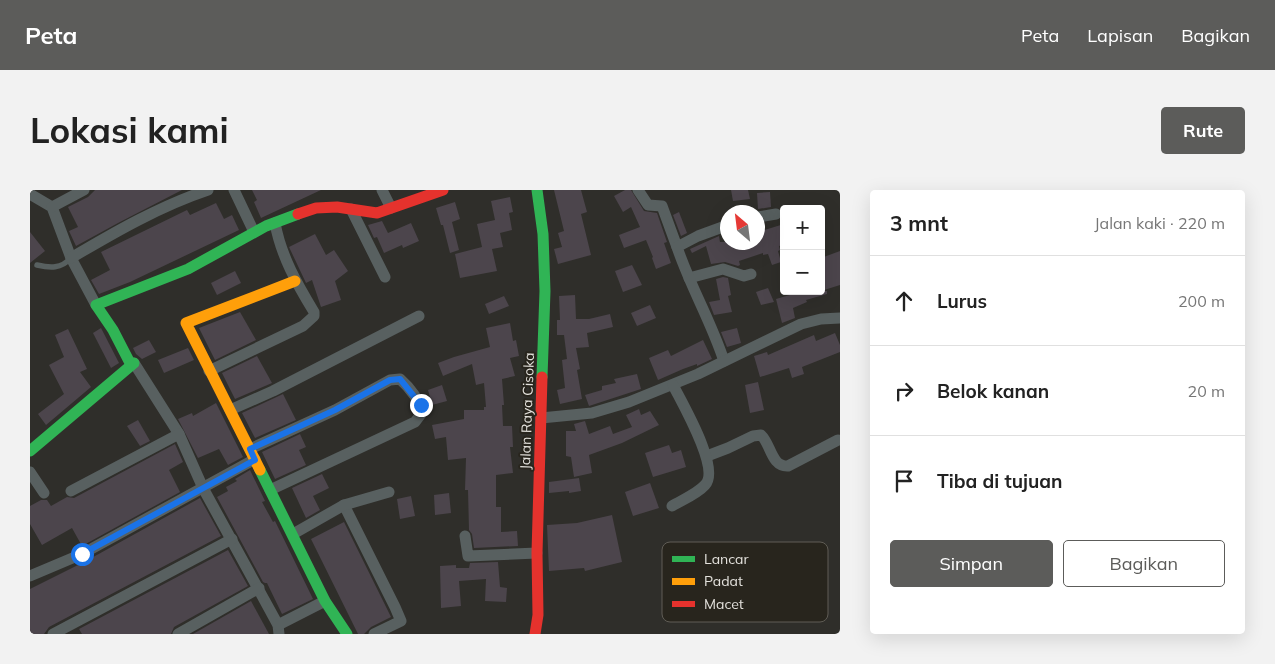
<!DOCTYPE html>
<html lang="id">
<head>
<meta charset="utf-8">
<style>
  :root { --surface:#fff; --page:#f2f2f2; --text:#222; --muted:#767676; --line:#e0e0e0; --accent:#5c5c5a }
  body { margin:0; font-family:Mulish,sans-serif; background:var(--page); color:var(--text) }
  .controls { position:absolute; right:15px; top:15px; display:grid; overflow:hidden; border-radius:5px; box-shadow:0 5px 20px #0002 }
  .controls button { width:45px; height:45px; display:grid; place-items:center; padding:0; border:0; border-bottom:1px solid var(--line); background:var(--surface); color:var(--text); font:25px sans-serif }
  .compass { position:absolute; left:690px; top:15px; width:45px; height:45px; border-radius:50%; background:var(--surface); box-shadow:0 5px 20px #0002; rotate:332deg }
  .stop { position:absolute; width:15px; height:15px; margin:-11px; border:4px solid #1a73e8; border-radius:50%; background:#fff }
  .stop.end { background:#1a73e8; border-color:#fff; box-shadow:0 1px 5px #0008 }
  .list { margin:0; padding:0; list-style:none }
  h2 { display:flex; justify-content:space-between; align-items:center; height:65px; margin:0; padding:0 20px; font-size:21px }
  h2 small { font-size:16px; font-weight:400; color:var(--muted) }
  .list li { display:grid; grid-template-columns:32px 1fr auto; gap:15px; align-items:center; box-sizing:border-box; height:90px; padding:0 20px; border-top:1px solid var(--line) }
  .list b { display:block; font-size:19px; white-space:nowrap }
  .list em { font-size:16px; font-style:normal; color:var(--muted) }
  .actions { display:flex; gap:10px; padding:15px 20px }
  .actions a { flex:1; padding:11px 0; border:1px solid var(--accent); border-radius:5px; text-align:center; font-size:18px; color:var(--accent) }
  .actions .main { background:var(--accent); color:#fff }
  .icon { flex:none; width:28px; height:28px; fill:none; stroke:currentColor; stroke-width:2; stroke-linecap:round; stroke-linejoin:round }
  .map { position:relative; flex:none; width:810px; height:444px; overflow:hidden; border-radius:5px }
  header { display:flex; align-items:center; gap:30px; box-sizing:border-box; height:70px; padding:0 25px; background:var(--accent); color:#fff }
  header strong { font-size:24px }
  nav { display:flex; gap:28px; margin-inline-start:auto; font-size:18px }
  .intro { display:flex; align-items:center; justify-content:space-between; box-sizing:border-box; height:120px; padding:0 30px }
  h1 { margin:0; font-size:35px }
  .button { padding:12px 22px; border-radius:5px; background:var(--accent); color:#fff; font-size:18px; font-weight:700 }
  main { display:flex; gap:30px; padding:0 30px }
  aside { flex:1; background:var(--surface); border-radius:5px; box-shadow:0 5px 20px #0002 }
  .map>svg:first-child { display:block }
</style>
</head>
<body>
<header>
<strong>Peta</strong>
<nav><a>Peta</a><a>Lapisan</a><a>Bagikan</a></nav>
</header>
<div class="intro"><h1>Lokasi kami</h1><a class="button">Rute</a></div>
<main>
<div class="map">
<svg width="810" height="444" viewBox="0 0 810 444">
  <rect width="100%" height="100%" fill="#2f2e2a"/>
  <!-- building -->
  <g fill="#4c454c">
    <polygon points="65,0 152,0 88,33 46,56 39,41 48,37 38,17 58,7"/>
    <polygon points="222,0 291,0 231,28 224,12 227,10"/>
    <polygon points="524,0 551,0 557,22 551,24 561,65 528,74 524,59 532,57 528,43 534,41"/>
    <polygon points="595,0 601,0 614,21 627,23 637,52 634,53 641,73 626,79 622,68 623,67 616,50 594,58 589,45 610,37 601,17 593,22 584,6"/>
    <polygon points="701,0 718,0 720,9 703,11"/>
    <polygon points="740,2 741,17 728,19 727,3"/>
    <polygon points="480,7 483,22 479,23 482,40 470,43 473,57 462,59 467,81 430,88 425,64 452,57 447,34 465,30 461,11"/>
    <polygon points="425,12 430,29 422,32 429,60 420,63 413,35 411,35 406,18"/>
    <polygon points="186,13 194,29 202,25 209,40 100,92 69,104 61,90 80,80 71,62 157,20 160,25"/>
    <polygon points="649,22 657,43 651,46 643,25"/>
    <polygon points="352,31 358,43 381,33 389,51 373,58 372,55 354,63 347,47 344,48 338,35"/>
    <polygon points="754,34 754,55 749,56 750,60 748,61 751,72 742,75 738,64 733,65 733,63 709,71 710,75 708,76 695,72 681,74 676,56 662,63 660,59 689,46 690,52 728,52 728,42"/>
    <polygon points="0,42 15,61 0,73"/>
    <polygon points="285,44 296,65 304,60 318,81 305,91 311,110 291,117 282,90 276,93 259,57"/>
    <polygon points="810,61 810,95 791,101 791,68"/>
    <polygon points="602,75 612,95 593,102 585,81"/>
    <polygon points="205,81 211,93 187,105 181,93"/>
    <polygon points="693,87 698,88 701,105 698,106 702,122 684,125 679,112 690,110 686,89"/>
    <polygon points="738,98 744,112 731,115 726,102"/>
    <polygon points="762,101 797,101 797,104 776,110 777,112 763,118 765,128 752,133 746,109 763,104"/>
    <polygon points="545,105 546,129 559,129 580,124 583,137 557,143 559,157 546,158 550,179 547,180 552,209 530,214 527,200 535,198 532,170 537,169 534,145 527,145 527,130 530,130 529,106"/>
    <polygon points="474,106 479,116 459,124 455,114"/>
    <polygon points="620,115 626,128 607,136 601,123"/>
    <polygon points="210,122 226,150 185,170 169,138"/>
    <polygon points="480,133 483,151 486,150 489,166 480,168 485,186 472,189 474,215 472,215 473,236 482,236 483,257 480,257 483,283 466,285 466,317 471,317 471,342 487,341 488,356 444,358 442,344 439,340 438,300 435,300 436,268 418,270 416,247 405,249 402,235 434,229 434,220 454,220 454,217 456,217 454,193 446,195 442,174 413,186 408,173 424,167 460,157 456,138"/>
    <polygon points="71,138 89,173 81,178 63,143"/>
    <polygon points="707,138 711,153 697,157 691,142"/>
    <polygon points="38,139 57,179 50,182 61,197 16,235 8,224 34,204 19,175 34,167 25,145"/>
    <polygon points="805,143 810,155 810,162 772,177 774,184 762,188 759,178 730,187 724,166 737,162 738,165 784,145 786,151"/>
    <polygon points="119,150 126,162 112,169 106,164 103,158"/>
    <polygon points="673,150 682,169 667,176 667,174 653,179 628,190 619,168 638,160 641,166"/>
    <polygon points="158,158 164,170 134,183 128,170"/>
    <polygon points="227,166 242,193 205,209 192,183"/>
    <polygon points="607,184 611,199 559,216 555,205 572,200 572,196 586,193 584,189"/>
    <polygon points="728,192 734,220 720,223 715,195"/>
    <polygon points="412,195 417,211 402,215 398,200"/>
    <polygon points="253,204 266,230 225,248 212,223"/>
    <polygon points="186,213 213,267 198,275 189,259 168,268 148,229 162,223 163,226"/>
    <polygon points="609,219 611,225 620,221 629,235 592,253 559,265 562,283 544,287 541,267 536,266 536,241 546,241 544,234 555,231 559,244 580,236 583,244 602,237 596,225"/>
    <polygon points="108,230 120,251 110,256 97,236"/>
    <polygon points="270,244 276,257 269,260 276,275 245,289 232,262"/>
    <polygon points="145,254 153,272 139,280 150,302 52,356 42,338 12,355 0,334 0,316 11,310 17,310 21,316 37,307 44,308"/>
    <polygon points="639,255 642,263 651,260 656,277 623,287 615,263"/>
    <polygon points="220,280 235,311 232,312 243,332 245,331 283,409 252,424 237,393 235,393 233,392 187,307 198,301 196,297 207,291 205,289"/>
    <polygon points="292,284 299,298 283,306 290,320 276,328 262,298"/>
    <polygon points="549,288 551,301 539,303 539,301 519,303 519,292"/>
    <polygon points="620,293 629,318 603,326 595,302"/>
    <polygon points="419,303 421,323 405,325 404,305"/>
    <polygon points="381,306 385,326 370,329 367,309"/>
    <polygon points="170,308 191,346 19,437 14,444 0,444 0,399 56,371"/>
    <polygon points="582,325 592,372 555,381 554,378 519,381 517,335 547,333"/>
    <polygon points="314,332 361,427 341,437 334,444 328,444 281,349"/>
    <polygon points="198,360 218,396 144,437 141,444 52,444 49,439"/>
    <polygon points="468,372 470,397 477,398 476,412 455,411 456,389 429,391 431,416 411,418 410,376 426,375 426,378 439,378 440,373"/>
    <polygon points="221,411 239,444 163,444"/>
  </g>
  <g fill="none" stroke-linecap="round" stroke-linejoin="round">
    <!-- lane -->
    <path stroke="#586060" stroke-width="5.5" d="M 7,75 C 20,78 31,79 41,68"/>
    <!-- street -->
    <g stroke="#586060" stroke-width="11">
      <polyline points="204,0 224,42"/>
      <polyline points="352,0 361,18"/>
      <polyline points="608,0 618,15 632,16 647,57"/>
      <polyline points="0,4 22,17 41,68 66,115"/>
      <polyline points="22,17 54,0"/>
      <polyline points="321,19 355,87"/>
      <polyline points="728,27 746,24"/>
      <path d="M 41,68 C 85,42 130,16 178,0"/>
      <polyline points="659,88 693,79 714,86 721,84"/>
      <path d="M 694,171 C 681,131 660,96 647,57 L 668,46 L 698,35"/>
      <polyline points="104,173 149,244"/>
      <path d="M 179,181 L 273,136 L 284,126 L 284,122 C 267,94 251,66 245,33"/>
      <polyline points="200,220 243,201 389,126"/>
      <polyline points="511,228 562,223 599,212 668,184 771,134 791,129 810,128"/>
      <path d="M 220,259 L 305,220 L 360,190 L 370,189 C 378,196 393,213 391,224 L 385,232 L 240,300"/>
      <path d="M 677,266 L 698,258 L 723,246 L 731,245 C 741,254 741,277 758,276 L 808,250"/>
      <polyline points="0,282 14,303"/>
      <polyline points="41,301 149,244 173,298 248,435 249,444"/>
      <polyline points="314,315 365,417 371,431 344,444"/>
      <path d="M 642,316 C 652,310 667,304 675,295 C 691,279 652,213 643,195"/>
      <polyline points="263,344 314,315 359,302"/>
      <polyline points="435,346 438,366 507,363"/>
      <polyline points="0,386 52,364 225,269"/>
      <polyline points="248,435 295,411"/>
      <polyline points="23,444 202,349"/>
      <polyline points="148,444 229,398"/>
    </g>
    <!-- fast -->
    <g stroke="#30b455" stroke-width="11">
      <polyline points="507,0 513,44 515,101 512,187"/>
      <polyline points="0,261 104,173 100,173 83,140 66,115 158,79 236,36 268,24"/>
      <polyline points="230,280 295,411 317,444"/>
    </g>
    <!-- slow -->
    <polyline stroke="#ff9f0a" stroke-width="11" points="230,280 156,133 265,91"/>
    <!-- jam -->
    <g stroke="#e5322d" stroke-width="11">
      <polyline points="268,24 286,18 307,17 347,23 413,0"/>
      <polyline points="505,444 508,425 507,363 512,187"/>
    </g>
  </g>
  <g fill="none" stroke-linecap="round" stroke-linejoin="round">
    <!-- route -->
    <polyline stroke="#1a73e8" stroke-width="6" points="52,364 225,270 220,259 305,220 360,190 370,189 391,215"/>
  </g>
  <g text-anchor="middle" dominant-baseline="central" stroke-width="4" stroke-linejoin="round" paint-order="stroke">
    <!-- street labels -->
    <g font-size="14" fill="#e3e1dc" stroke="#28251d">
      <text transform="translate(497 221) rotate(-88)">Jalan Raya Cisoka</text>
    </g>
  </g>
  <!-- legend -->
  <rect x="632" y="352" width="166" height="80" rx="8" fill="#28251d" stroke="#605d56" stroke-width="1"/>
  <rect x="642" y="366" width="23" height="6" fill="#30b455"/>
  <rect x="642" y="388" width="23" height="7" fill="#ff9f0a"/>
  <rect x="642" y="411" width="23" height="6" fill="#e5322d"/>
  <g font-size="14" fill="#e3e1dc">
    <text x="674" y="374">Lancar</text>
    <text x="674" y="396">Padat</text>
    <text x="674" y="419">Macet</text>
  </g>
</svg>
<div class="controls">
<button>+</button>
<button>−</button>
</div>
<svg class="compass" viewBox="-18 -18 36 36"><path d="M0-13l5 13h-10z" fill="#e53935"/><path d="M0 13l5-13h-10z" fill="#767676"/></svg>
<div class="stop" style="left:52px;top:364px"></div>
<div class="stop end" style="left:391px;top:215px"></div>
</div>
<aside>
<h2>3 mnt<small>Jalan kaki · 220 m</small></h2>
<ul class="list">
<li><svg class="icon" aria-label="ahead" viewBox="0 0 24 24"><path d="M12 20V5M6 11l6-6 6 6"/></svg><div><b>Lurus</b></div><em>200 m</em></li>
<li><svg class="icon" aria-label="right" viewBox="0 0 24 24"><path d="M7 20v-9h11M14 6l5 5-5 5"/></svg><div><b>Belok kanan</b></div><em>20 m</em></li>
<li><svg class="icon" aria-label="arrive" viewBox="0 0 24 24"><path d="M6 21V4h12l-3 4 3 4H6"/></svg><div><b>Tiba di tujuan</b></div></li>
</ul>
<div class="actions"><a class="main">Simpan</a><a>Bagikan</a></div>
</aside>
</main>
</body>
</html>
